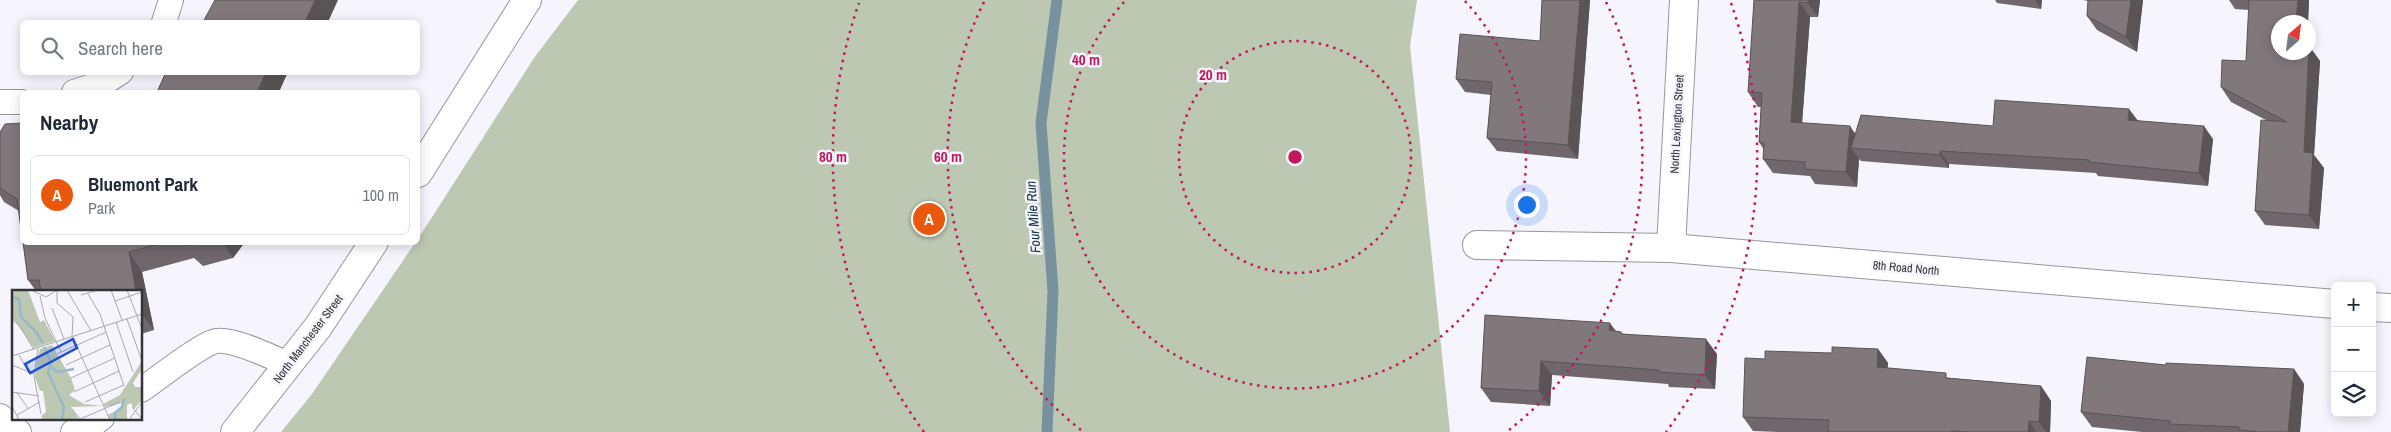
<!DOCTYPE html>
<html lang="en">
<head>
<meta charset="utf-8">
<style>
  :root { --surface:#fff; --page:#f2f2f3; --text:#1f2937; --muted:#747a83; --line:#e0e1e3; --accent:#ea580c }
  body { margin:0; font-family:"Archivo Narrow",sans-serif; background:var(--page); color:var(--text) }
  .controls { position:absolute; right:15px; bottom:15px; display:grid; overflow:hidden; border-radius:8px; box-shadow:0 2px 12px #0003 }
  .controls button { width:45px; height:45px; display:grid; place-items:center; padding:0; border:0; border-bottom:1px solid var(--line); background:var(--surface); color:var(--text); font:25px sans-serif }
  .compass { position:absolute; left:2271px; top:15px; width:45px; height:45px; border-radius:50%; background:var(--surface); box-shadow:0 2px 12px #0003; rotate:28deg }
  .you { position:absolute; left:1526px; top:204px; width:18px; height:18px; margin:-12px; border:4px solid #fff; border-radius:50%; background:#1a73e8; box-shadow:0 0 0 8px #1a73e833 }
  .badge { display:grid; place-items:center; width:32px; height:32px; border-radius:50%; background:var(--accent); color:#fff; font-size:16px; font-weight:700 }
  .pin { position:absolute; translate:-50% -50%; border:2px solid #fff; box-shadow:0 1px 5px #0006 }
  .list { margin:0; padding:0; list-style:none }
  h2 { display:flex; justify-content:space-between; align-items:center; height:65px; margin:0; padding:0 20px; font-size:21px }
  h2 small { font-size:16px; font-weight:400; color:var(--muted) }
  .list li { display:grid; grid-template-columns:32px 1fr auto; gap:15px; align-items:center; box-sizing:border-box; height:80px; margin:0 10px 10px; padding:0 10px; border:1px solid var(--line); border-radius:8px }
  .list b { display:block; font-size:19px; white-space:nowrap }
  .list p { margin:0; font-size:16px; white-space:nowrap; color:var(--muted) }
  .list em { font-size:16px; font-style:normal; color:var(--muted) }
  .icon { flex:none; width:28px; height:28px; fill:none; stroke:currentColor; stroke-width:2; stroke-linecap:round; stroke-linejoin:round }
  .map { position:relative; flex:none; width:2391px; height:432px; overflow:hidden }
  .search { position:absolute; background:var(--surface); box-shadow:0 2px 12px #0003; left:20px; top:20px; width:400px; height:55px; display:flex; align-items:center; gap:12px; box-sizing:border-box; padding:0 18px; border-radius:8px; color:var(--muted); font-size:19px }
  .panel { position:absolute; background:var(--surface); box-shadow:0 2px 12px #0003; left:20px; top:90px; width:400px; height:155px; border-radius:8px }
  .map>svg:first-child { display:block }
</style>
</head>
<body>
<div class="map">
<svg width="2391" height="432" viewBox="0 0 2391 432">
  <rect width="100%" height="100%" fill="#f6f5fd"/>
  <!-- green -->
  <polygon fill="#bcc8b2" points="578,0 1417,0 1410,46 1450,432 281,432 312,394 415,243 418,242 418,239 534,58"/>
  <g fill="none" stroke-linecap="round" stroke-linejoin="round">
    <!-- stream -->
    <polyline stroke="#77919e" stroke-width="11" points="1047,432 1053,291 1041,123 1057,0"/>
    <!-- lane casing -->
    <g stroke="#97969f" stroke-width="26">
      <g id="lane">
        <polyline points="164,22 171,0"/>
        <polyline points="74,92 107,81 121,72"/>
        <polyline points="0,102 22,102"/>
        <path d="M 141,390 C 156,380 201,344 216,341 C 234,338 273,358 290,365"/>
        <polyline points="0,416 19,432"/>
        <polyline points="73,432 87,429 102,418"/>
      </g>
    </g>
    <!-- street casing -->
    <g stroke="#97969f" stroke-width="30">
      <g id="street">
        <polyline points="418,173 527,0"/>
        <polyline points="1477,245 1671,248 2335,304"/>
        <polyline points="1671,248 1684,0"/>
        <polyline points="2372,307 2391,308"/>
        <polyline points="235,432 318,327 374,242"/>
      </g>
    </g>
    <!-- lane -->
    <use href="#lane" stroke="#fff" stroke-width="24"/>
    <!-- street -->
    <use href="#street" stroke="#fff" stroke-width="28"/>
  </g>
  <!-- wall -->
  <g fill="#6f676b">
    <polygon points="1542,0 1590,0 1578,159 1497,151 1487,138 1491,95 1465,92 1456,79 1540,41"/>
    <polygon points="1754,0 1820,0 1818,17 1810,17 1802,123 1855,134 1993,126 2137,120 2213,139 2208,186 2098,176 2096,173 1949,164 1949,168 1861,161 1859,159 1857,187 1815,184 1810,176 1773,173 1763,159 1764,150 1759,142 1761,107 1758,107 1748,92"/>
    <polygon points="1995,0 2042,0 2041,9 1997,3"/>
    <polygon points="2083,0 2143,0 2137,52 2097,30 2087,16 2088,1"/>
    <polygon points="2229,0 2309,0 2308,22 2278,22 2278,52 2309,46 2320,61 2314,155 2324,168 2319,229 2265,225 2255,211 2266,120 2231,102 2221,87 2246,61 2249,10 2235,9"/>
    <polygon points="22,123 19,211 4,202 0,195 0,132"/>
    <polygon points="23,242 245,242 233,258 203,266 194,258 142,272 154,330 141,334 141,291 36,291 28,280"/>
    <polygon points="1485,315 1621,332 1623,334 1717,354 1715,389 1669,387 1668,384 1552,375 1550,406 1491,402 1481,388"/>
    <polygon points="1878,349 1888,363 1887,368 1950,378 2041,386 2051,401 2050,432 1778,432 1753,431 1743,417 1832,353"/>
    <polygon points="2166,365 2294,369 2304,384 2300,432 2142,432 2092,427 2081,412"/>
  </g>
  <!-- shaded-wall -->
  <g fill="#5a5457">
    <polygon points="315,0 338,0 328,22 305,22"/>
    <polygon points="1580,0 1590,0 1578,159 1568,145"/>
    <polygon points="1808,0 1820,0 1818,17 1808,3"/>
    <polygon points="2035,0 2042,0 2041,9"/>
    <polygon points="2131,0 2143,0 2137,52 2126,37"/>
    <polygon points="2298,0 2309,0 2308,22 2296,22"/>
    <polygon points="1799,2 1810,17 1801,137 1791,122"/>
    <polygon points="2309,46 2320,61 2314,155 2324,168 2319,229 2309,215 2304,152"/>
    <polygon points="266,72 288,72 279,92 257,92"/>
    <polygon points="2129,109 2139,122 2128,120"/>
    <polygon points="1850,126 1860,141 1851,148 1859,159 1857,187 1846,172"/>
    <polygon points="2204,126 2213,139 2208,186 2199,173"/>
    <polygon points="1940,151 1949,164 1949,168 1940,155"/>
    <polygon points="222,242 245,242 233,258"/>
    <polygon points="129,252 142,272 154,330 141,313 141,291 136,291"/>
    <polygon points="1610,323 1620,337 1609,330"/>
    <polygon points="1706,339 1717,354 1715,389 1705,375"/>
    <polygon points="1878,349 1888,363 1887,381 1877,367"/>
    <polygon points="1541,361 1552,375 1550,406 1539,391"/>
    <polygon points="2294,369 2304,384 2300,432 2288,432"/>
    <polygon points="2041,386 2051,401 2050,432 2046,432 2039,422"/>
    <polygon points="2029,421 2036,432 2028,432"/>
  </g>
  <!-- building -->
  <g fill="#81787c" stroke="#5a5457">
    <polygon points="215,0 315,0 305,22 203,22"/>
    <polygon points="1542,0 1580,0 1568,145 1487,138 1492,82 1456,79 1460,34 1540,41"/>
    <polygon points="1754,0 1808,0 1808,3 1799,2 1791,122 1850,126 1846,172 1805,169 1805,162 1763,159 1764,143 1759,142 1762,93 1748,92"/>
    <polygon points="2088,0 2131,0 2126,37 2087,16"/>
    <polygon points="2249,0 2298,0 2296,22 2278,22 2278,52 2308,52 2308,46 2309,46 2304,152 2313,153 2309,215 2255,211 2261,120 2287,122 2221,87 2222,60 2246,61"/>
    <polygon points="166,72 266,72 257,92 157,92"/>
    <polygon points="1995,100 2129,109 2128,120 2204,126 2199,173 2089,162 2089,160 1940,151 1940,155 1851,148 1861,115 1993,126"/>
    <polygon points="22,123 22,237 17,199 0,188 0,132 5,124"/>
    <polygon points="23,242 165,242 129,252 136,291 41,291 39,280 28,280"/>
    <polygon points="185,242 203,242 189,246"/>
    <polygon points="1485,315 1610,323 1609,330 1621,332 1621,334 1706,339 1705,375 1659,372 1659,370 1541,361 1539,391 1481,388"/>
    <polygon points="1832,347 1878,349 1877,367 1946,373 1946,378 2041,386 2039,422 2029,421 2028,432 1969,432 1951,431 1951,432 1828,432 1829,420 1743,417 1745,358 1765,359 1765,351 1832,353"/>
    <polygon points="2087,357 2166,365 2166,363 2294,369 2288,432 2260,432 2239,430 2239,427 2170,424 2170,421 2081,412"/>
  </g>
  <!-- distance rings -->
  <g fill="none" stroke="#c2185b" stroke-width="2.5" stroke-dasharray="2.5 5">
    <circle cx="1295" cy="157" r="116"/>
    <path d="M1465 1A231 231 0 1 1 1125 1"/>
    <path d="M1081 430A347 347 0 0 1 984 2M1606 2A347 347 0 0 1 1509 430"/>
    <path d="M924 432A462 462 0 0 1 859 3M1731 3A462 462 0 0 1 1666 432"/>
  </g>
  <g text-anchor="middle" dominant-baseline="central" stroke-width="5" stroke-linejoin="round" paint-order="stroke">
    <!-- street labels -->
    <g font-size="12" fill="#343438" stroke="#f6f5fd">
      <text transform="translate(1677 124) rotate(-87)">North Lexington Street</text>
      <text transform="translate(1906 268) rotate(5)">8th Road North</text>
      <text transform="translate(308 339) rotate(-53)">North Manchester Street</text>
    </g>
    <!-- water labels -->
    <g font-size="14" font-style="italic" fill="#103341" stroke="#f6f5fd">
      <text transform="translate(1033 217) rotate(-94)">Four Mile Run</text>
    </g>
  </g>
  <!-- overview -->
  <g transform="translate(12 290)">
    <rect width="130" height="130" fill="#f6f5fd"/>
    <path d="M 0,0 L 16,0 L 28,32 L 32,30 L 43,51 L 22,58 L 0,27 ZM 40,55 L 59,88 L 63,100 L 57,105 L 72,114 L 91,116 L 59,117 L 67,130 L 31,130 L 29,126 L 34,122 L 31,101 L 28,101 L 23,87 L 25,69 L 28,59 ZM 130,71 L 130,79 L 121,93 L 123,97 L 130,97 L 130,110 L 122,119 L 119,113 L 115,115 L 115,130 L 98,130 L 96,125 L 111,117 L 110,113 L 93,117 L 91,114 L 108,105 Z" fill="#bcc8b2"/>
    <path fill="none" stroke="#94b9ca" stroke-width="2.5" d="M 0,7 L 7,9 L 9,27 L 25,43 L 31,53M 32,57 L 39,72 L 36,83 L 52,117 L 50,130M 38,76 L 45,82 L 62,79M 103,130 L 103,123 L 110,117 L 112,109"/>
    <path fill="none" stroke="#a8a8ae" stroke-width="1" d="M 45,0 L 45,13 L 61,27 L 60,47M 55,0 L 79,41M 99,0 L 110,30M 115,0 L 130,39M 21,1 L 34,7 L 45,0M 76,4 L 88,24 L 112,96M 69,5 L 86,0M 28,6 L 33,28 L 49,62M 103,11 L 130,2M 40,18 L 52,49M 0,29 L 8,36 L 22,60M 115,29 L 130,71M 104,32 L 121,82M 62,50 L 98,130M 26,58 L 22,86 L 29,124M 45,64 L 94,42M 7,65 L 14,77 L 17,72M 0,66 L 130,24M 0,75 L 22,84M 54,75 L 98,55M 59,88 L 103,68M 0,102 L 27,106M 62,102 L 107,81M 5,103 L 16,118M 73,112 L 112,95M 0,116 L 7,130M 120,117 L 130,129M 60,119 L 68,129 L 108,112M 5,125 L 28,112M 117,130 L 130,112"/>
    <path fill="#1d4ed8" fill-opacity="0.15" stroke="#1d4ed8" stroke-width="2.5" d="M 61,49 L 65,58 L 18,83 L 13,74 Z"/>
    <rect width="130" height="130" fill="none" stroke="#343438" stroke-width="2.5"/>
  </g>
  <circle cx="1295" cy="157" r="8" fill="#c2185b" stroke="#f6f5fd" stroke-width="2.5"/>
  <g font-size="15" text-anchor="middle" font-weight="bold" fill="#c2185b" stroke="#f6f5fd" stroke-width="5" stroke-linejoin="round" paint-order="stroke">
    <text x="1086" y="65">40 m</text>
    <text x="1213" y="80">20 m</text>
    <text x="948" y="162">60 m</text>
    <text x="833" y="162">80 m</text>
  </g>
</svg>
<div class="controls">
<button>+</button>
<button>−</button>
<button><svg class="icon" aria-label="layers" viewBox="0 0 24 24"><path d="M12 4l9 5-9 5-9-5zM3 14l9 5 9-5"/></svg></button>
</div>
<svg class="compass" viewBox="-18 -18 36 36"><path d="M0-13l5 13h-10z" fill="#e53935"/><path d="M0 13l5-13h-10z" fill="#747a83"/></svg>
<div class="you"></div>
<div class="pin badge" style="left:929px;top:219px">A</div>
<div class="search"><svg class="icon" aria-label="search" viewBox="0 0 24 24"><circle cx="10" cy="10" r="6"/><path d="M15 15l6 6"/></svg>Search here</div>
<section class="panel">
<h2>Nearby<small></small></h2>
<ul class="list">
<li><span class="badge">A</span><div><b>Bluemont Park</b><p>Park</p></div><em>100 m</em></li>
</ul>
</section>
</div>
</body>
</html>
